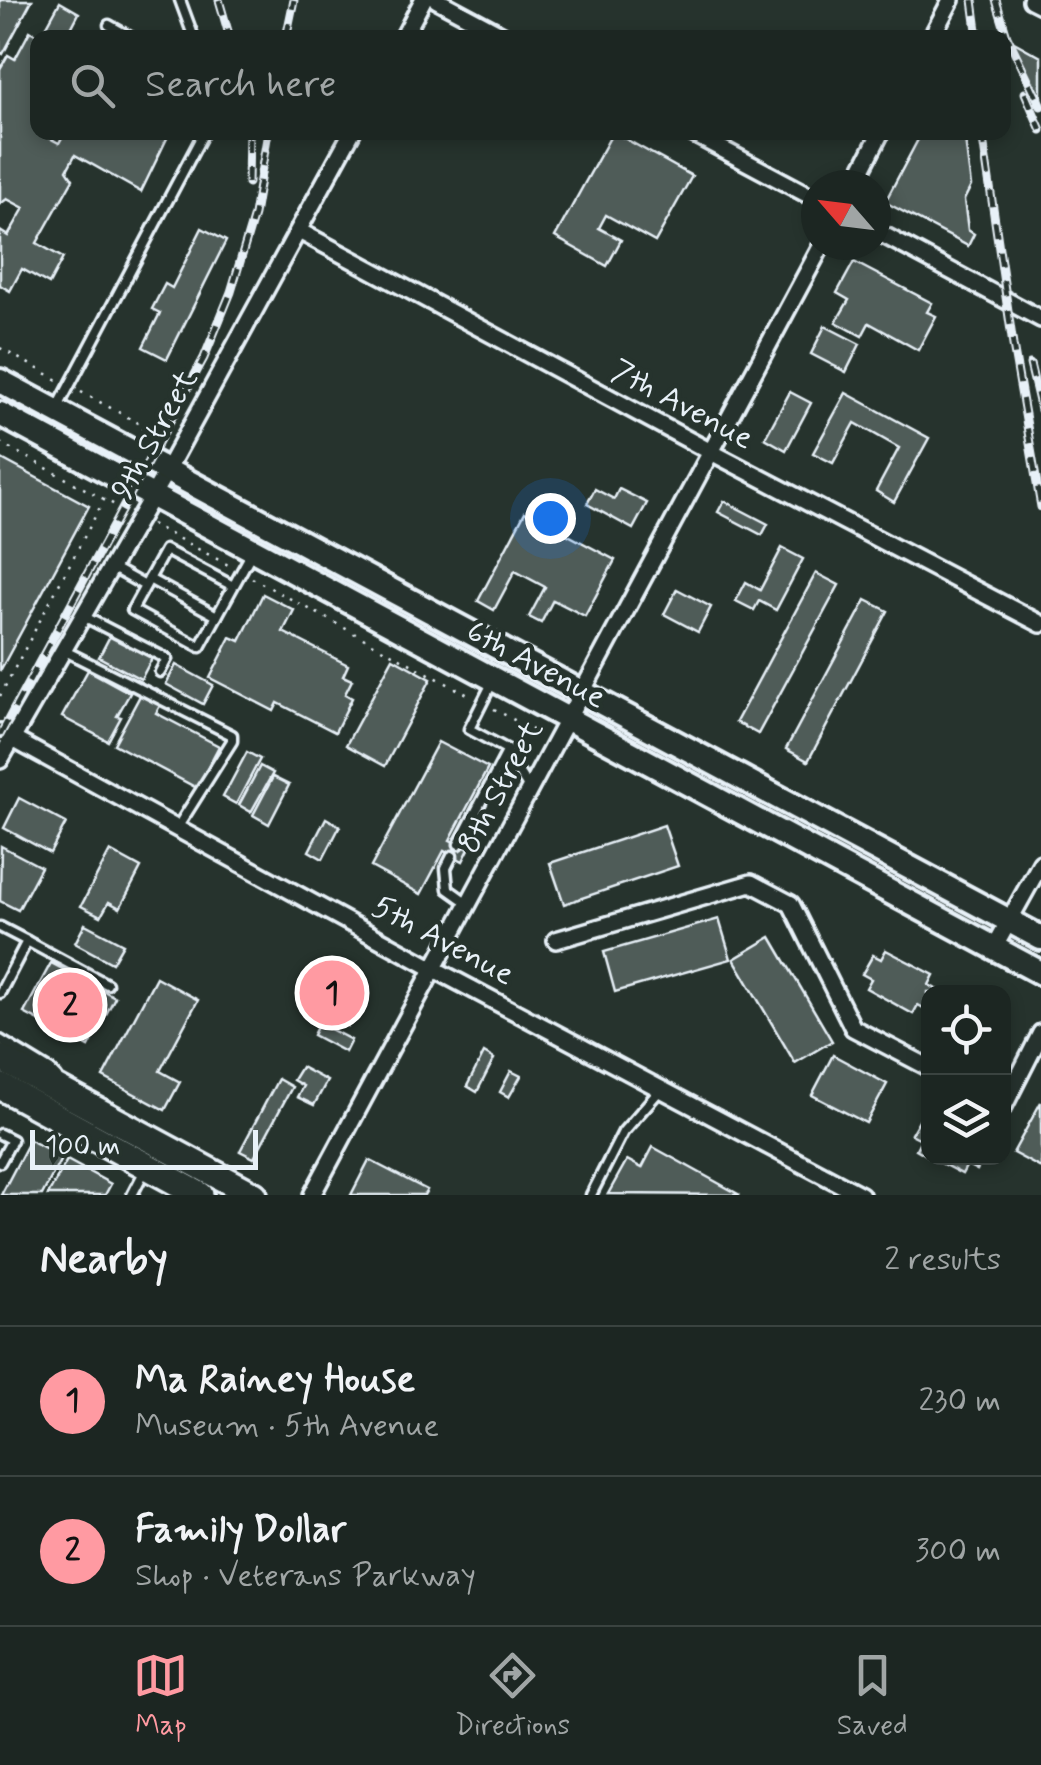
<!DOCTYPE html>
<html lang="en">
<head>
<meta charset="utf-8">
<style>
  :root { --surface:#1c2622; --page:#29322f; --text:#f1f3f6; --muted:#a0a5a5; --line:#3a4340; --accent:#ff9aa2 }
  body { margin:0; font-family:Mynerve,sans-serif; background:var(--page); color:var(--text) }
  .controls { position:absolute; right:30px; bottom:30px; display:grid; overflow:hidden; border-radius:20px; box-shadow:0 5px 15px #0003 }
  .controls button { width:90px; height:90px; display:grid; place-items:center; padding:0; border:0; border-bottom:2px solid var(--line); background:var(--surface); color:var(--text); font:50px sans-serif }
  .compass { position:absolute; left:801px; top:170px; width:90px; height:90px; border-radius:50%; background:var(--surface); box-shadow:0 5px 15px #0003; rotate:298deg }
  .scale { position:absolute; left:30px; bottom:25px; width:228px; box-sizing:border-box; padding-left:10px; border:5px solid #e8f1f8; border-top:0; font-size:28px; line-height:35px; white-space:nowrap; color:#e8f1f8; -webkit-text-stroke:8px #26332d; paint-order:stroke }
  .you { position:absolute; left:550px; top:518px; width:35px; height:35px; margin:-25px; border:8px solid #fff; border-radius:50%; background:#1a73e8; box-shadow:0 0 0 15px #1a73e833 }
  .badge { display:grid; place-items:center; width:65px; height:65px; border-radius:50%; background:var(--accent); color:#111; font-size:32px; font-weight:700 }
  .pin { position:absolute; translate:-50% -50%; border:5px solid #fff; box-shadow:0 2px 10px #0006 }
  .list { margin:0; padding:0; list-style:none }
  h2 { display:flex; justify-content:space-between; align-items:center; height:130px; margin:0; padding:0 40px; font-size:42px }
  h2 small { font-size:32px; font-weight:400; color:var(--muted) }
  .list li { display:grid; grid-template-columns:65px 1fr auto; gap:30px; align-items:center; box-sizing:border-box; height:150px; padding:0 40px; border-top:2px solid var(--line) }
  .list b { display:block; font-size:38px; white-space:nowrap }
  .list p { margin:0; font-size:32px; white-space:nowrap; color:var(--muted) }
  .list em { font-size:32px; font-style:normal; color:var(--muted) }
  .icon { flex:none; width:55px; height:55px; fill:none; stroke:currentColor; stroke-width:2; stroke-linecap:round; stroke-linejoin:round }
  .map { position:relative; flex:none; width:1041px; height:1195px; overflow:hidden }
  .search { position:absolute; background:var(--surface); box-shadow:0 5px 15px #0003; left:30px; right:30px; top:30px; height:110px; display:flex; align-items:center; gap:25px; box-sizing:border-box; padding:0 35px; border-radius:20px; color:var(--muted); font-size:38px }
  .sheet { height:430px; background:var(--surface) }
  nav { display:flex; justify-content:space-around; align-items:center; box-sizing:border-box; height:140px; border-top:2px solid var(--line); background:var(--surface); font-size:28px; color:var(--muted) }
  nav a { display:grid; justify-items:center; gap:5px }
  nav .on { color:var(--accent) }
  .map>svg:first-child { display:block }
</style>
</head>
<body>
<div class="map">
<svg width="1041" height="1195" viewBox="0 0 1041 1195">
  <rect width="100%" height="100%" fill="#26332d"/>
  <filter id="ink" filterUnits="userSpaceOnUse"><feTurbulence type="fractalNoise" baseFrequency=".01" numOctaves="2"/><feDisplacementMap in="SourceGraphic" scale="20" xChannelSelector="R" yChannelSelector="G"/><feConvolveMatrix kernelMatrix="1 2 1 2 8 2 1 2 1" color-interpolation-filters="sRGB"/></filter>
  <g filter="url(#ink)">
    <!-- building -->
    <g fill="#505c59" stroke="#e8f1f8" stroke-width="2.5">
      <polygon points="0,0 32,0 3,54 0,52"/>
      <polygon points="60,2 79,13 66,38 57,38 44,31"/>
      <polygon points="30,31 42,38 38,38 38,132 44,132 42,134 59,143 65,132 170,132 141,192 75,155 67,170 73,179 37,243 63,258 49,284 22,269 10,291 0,285 0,231 8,236 24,208 7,199 0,204 0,69 8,55 15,59"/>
      <polygon points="1014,42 1041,57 1041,101 1037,99 1040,94 1032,87 1012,47"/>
      <polygon points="613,132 692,176 655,242 606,215 599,228 621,240 607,266 555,237"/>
      <polygon points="922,132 964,132 971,186 964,200 968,230 974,234 968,246 885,202"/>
      <polygon points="202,228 226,241 167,359 143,347 160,313 152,309 165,284 172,288"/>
      <polygon points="854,262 932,303 927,312 936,316 918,350 869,323 862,336 836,322 849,300 837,293"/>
      <polygon points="825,326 860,344 846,372 811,354"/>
      <polygon points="790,392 811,403 786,450 765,438"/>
      <polygon points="846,393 929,438 894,502 876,491 899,448 855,423 833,463 813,453"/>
      <polygon points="0,458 89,506 0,671"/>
      <polygon points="595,489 614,499 619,489 647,503 633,529 587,504"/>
      <polygon points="724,501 768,524 762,535 718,512"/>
      <polygon points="525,512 615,560 585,616 553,600 541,623 529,617 545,587 515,571 494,610 478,601"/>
      <polygon points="782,548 803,559 776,610 759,601 754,610 736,601 746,582 760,590"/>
      <polygon points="816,573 839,585 758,734 736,722"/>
      <polygon points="677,589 711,607 698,632 664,614"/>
      <polygon points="263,594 294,610 283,632 348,665 343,676 352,680 345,694 352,698 335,732 278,703 274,711 210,678 231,637 240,641"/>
      <polygon points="866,600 888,611 808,761 786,749"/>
      <polygon points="110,636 152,658 141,679 99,657"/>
      <polygon points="393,658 431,679 385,766 346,745"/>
      <polygon points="176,665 213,685 203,704 166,684"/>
      <polygon points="88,670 130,693 117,716 121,717 108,741 62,717"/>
      <polygon points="142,692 162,702 156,713 219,746 197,788 114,744"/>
      <polygon points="438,742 488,768 450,840 469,849 463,861 444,851 421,894 371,867"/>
      <polygon points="247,752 260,759 236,804 223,797"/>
      <polygon points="260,766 273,773 251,812 239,805"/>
      <polygon points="273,777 289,785 269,824 253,815"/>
      <polygon points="19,798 66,823 50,853 4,828"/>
      <polygon points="326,818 340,826 323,859 309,851"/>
      <polygon points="664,825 678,866 564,904 550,863"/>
      <polygon points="1,846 41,867 18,910 0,901"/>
      <polygon points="110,851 141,868 120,908 109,902 101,916 81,906"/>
      <polygon points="719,919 731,959 615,992 604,952"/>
      <polygon points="85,924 123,944 112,963 75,943"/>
      <polygon points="771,937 832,1041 795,1063 734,959"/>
      <polygon points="886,950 934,975 929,985 938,990 936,992 928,992 927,1010 918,1005 913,1014 866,988 871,979 862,974 873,955 881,959"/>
      <polygon points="51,963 115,997 89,1047 24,1013"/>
      <polygon points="334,969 351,978 330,1017 313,1008"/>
      <polygon points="156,977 198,1000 160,1071 180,1082 165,1110 103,1077"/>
      <polygon points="354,979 368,986 347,1026 333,1018"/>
      <polygon points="319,1023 351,1040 345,1052 313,1035"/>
      <polygon points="484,1053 494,1059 477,1092 467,1086"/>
      <polygon points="833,1055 887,1084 866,1123 812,1095"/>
      <polygon points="301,1067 327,1081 314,1105 297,1097 303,1086 293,1080"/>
      <polygon points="511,1071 521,1076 509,1097 500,1092"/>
      <polygon points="278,1079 292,1087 254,1158 240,1151"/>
      <polygon points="1041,1102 1041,1168 1013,1153"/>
      <polygon points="922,1115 928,1118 928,1156 916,1149 921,1139 911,1134"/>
      <polygon points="30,1140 62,1157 42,1195 1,1195"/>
      <polygon points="653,1147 740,1195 608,1194 627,1160 642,1168"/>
      <polygon points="931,1158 984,1158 977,1170 967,1165 962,1174"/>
      <polygon points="67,1160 111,1184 105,1195 48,1195"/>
      <polygon points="369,1160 427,1190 424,1195 351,1195"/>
    </g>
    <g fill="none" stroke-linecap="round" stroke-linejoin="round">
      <!-- lane casing -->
      <g stroke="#e8f1f8" stroke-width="15">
        <g id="lane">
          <polyline points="180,0 194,38"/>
          <polyline points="109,25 132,38"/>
          <polyline points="58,407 204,132"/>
          <polyline points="111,567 145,586"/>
          <polyline points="149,579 217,616"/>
          <polyline points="233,586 165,550 132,610 200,647 251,554"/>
          <polyline points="83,616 167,659 160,672"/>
          <polyline points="63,650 232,735 232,741 177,828"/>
          <polyline points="506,753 530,790"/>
          <polyline points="459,844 508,750 469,729 492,683"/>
          <polyline points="452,856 446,868 448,889 469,904"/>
          <polyline points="0,927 27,941 0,993"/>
          <polyline points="27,941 107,984"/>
          <polyline points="0,1040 51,1071 57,1077"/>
          <polyline points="0,1134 12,1140 0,1162"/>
          <polyline points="132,1195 145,1170"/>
          <polyline points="591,1195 623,1132 661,1089"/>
        </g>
      </g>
      <!-- street casing -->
      <g stroke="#e8f1f8" stroke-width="22">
        <g id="street">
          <polyline points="437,0 508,38"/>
          <polyline points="1031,0 1041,5"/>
          <polyline points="403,38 423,0"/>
          <polyline points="931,38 951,0"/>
          <polyline points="690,132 816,199"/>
          <polyline points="854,185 881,132"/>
          <polyline points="299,231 711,452 1041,624"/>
          <polyline points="876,231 1041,319"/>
          <polyline points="0,732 434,969 861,1195"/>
          <polyline points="0,760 167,470 352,132"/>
          <polyline points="556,940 751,883 791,904 853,1028 928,1067"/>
          <polyline points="994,948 1041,863"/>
          <polyline points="1004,1106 1041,1033"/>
          <polyline points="312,1195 822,245"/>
        </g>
      </g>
      <!-- secondary casing -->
      <g stroke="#e8f1f8" stroke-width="30">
        <g id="secondary">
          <polyline points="0,381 1041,938"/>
          <polyline points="0,414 1041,973"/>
        </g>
      </g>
      <!-- primary casing -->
      <g stroke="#e8f1f8" stroke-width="32">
        <g id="primary">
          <polyline points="0,1058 254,1195"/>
          <polyline points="0,1086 200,1195"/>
        </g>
      </g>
      <!-- path -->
      <g stroke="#e8f1f8" stroke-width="2.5" stroke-dasharray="2.5 8" stroke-linecap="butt">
        <polyline points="0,348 60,381"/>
        <polyline points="81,392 144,426 140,434"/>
        <polyline points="0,443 126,511"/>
        <polyline points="151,524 232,567"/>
        <polyline points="252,578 470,696"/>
        <polyline points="0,696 107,494"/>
        <polyline points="494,709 540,734"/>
      </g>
      <!-- lane -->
      <use href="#lane" stroke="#26332d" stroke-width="8"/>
      <!-- street -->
      <use href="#street" stroke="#26332d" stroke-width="15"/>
      <!-- secondary -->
      <use href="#secondary" stroke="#26332d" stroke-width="22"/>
      <!-- primary -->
      <use href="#primary" stroke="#26332d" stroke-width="25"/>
      <!-- rail casing -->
      <g stroke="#e8f1f8" stroke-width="9">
        <g id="rail">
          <polyline points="219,0 230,38"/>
          <polyline points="973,0 978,38"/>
          <polyline points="996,0 1007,36 1041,106"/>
          <polyline points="286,38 294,0"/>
          <polyline points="1025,93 1041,130"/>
          <polyline points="982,132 1013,345 1041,507"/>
          <polyline points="248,183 249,132"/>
          <polyline points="1030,364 1041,410"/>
          <polyline points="0,735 204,358 231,292 254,215 268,132"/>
        </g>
      </g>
      <!-- rail -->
      <use href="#rail" stroke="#26332d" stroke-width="5" stroke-dasharray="15" stroke-linecap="butt"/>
    </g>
  </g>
  <g text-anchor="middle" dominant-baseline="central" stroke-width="9" stroke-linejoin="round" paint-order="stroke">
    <!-- street labels -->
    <g font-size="32" fill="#e8f1f8" stroke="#26332d">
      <text transform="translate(682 405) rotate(28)">7th Avenue</text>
      <text transform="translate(155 435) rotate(-61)">9th Street</text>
      <text transform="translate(536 665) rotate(28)">6th Avenue</text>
      <text transform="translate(501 787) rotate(-62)">8th Street</text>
      <text transform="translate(443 941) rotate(28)">5th Avenue</text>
    </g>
  </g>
</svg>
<div class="controls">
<button><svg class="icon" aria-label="locate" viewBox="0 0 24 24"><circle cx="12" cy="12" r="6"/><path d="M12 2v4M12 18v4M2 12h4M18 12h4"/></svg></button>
<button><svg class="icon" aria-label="layers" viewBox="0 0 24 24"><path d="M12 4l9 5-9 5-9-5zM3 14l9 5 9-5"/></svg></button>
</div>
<svg class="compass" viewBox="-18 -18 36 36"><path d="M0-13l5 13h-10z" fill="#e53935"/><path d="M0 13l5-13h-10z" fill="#a0a5a5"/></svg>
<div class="scale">100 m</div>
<div class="you"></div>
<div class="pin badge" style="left:332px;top:993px">1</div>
<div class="pin badge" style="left:70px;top:1005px">2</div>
<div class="search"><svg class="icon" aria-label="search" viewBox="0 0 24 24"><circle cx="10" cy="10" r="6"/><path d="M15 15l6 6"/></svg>Search here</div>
</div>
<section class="sheet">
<h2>Nearby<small>2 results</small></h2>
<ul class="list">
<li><span class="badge">1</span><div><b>Ma Rainey House</b><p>Museum · 5th Avenue</p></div><em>230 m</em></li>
<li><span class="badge">2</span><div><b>Family Dollar</b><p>Shop · Veterans Parkway</p></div><em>300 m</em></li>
</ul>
</section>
<nav>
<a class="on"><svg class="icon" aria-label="map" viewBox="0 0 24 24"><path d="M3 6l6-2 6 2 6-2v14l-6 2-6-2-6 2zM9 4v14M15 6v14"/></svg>Map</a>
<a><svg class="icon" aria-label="directions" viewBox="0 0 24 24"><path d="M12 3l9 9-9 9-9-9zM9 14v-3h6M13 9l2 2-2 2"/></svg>Directions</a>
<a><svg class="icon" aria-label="saved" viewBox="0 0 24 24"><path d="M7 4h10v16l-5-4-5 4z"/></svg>Saved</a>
</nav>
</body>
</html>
